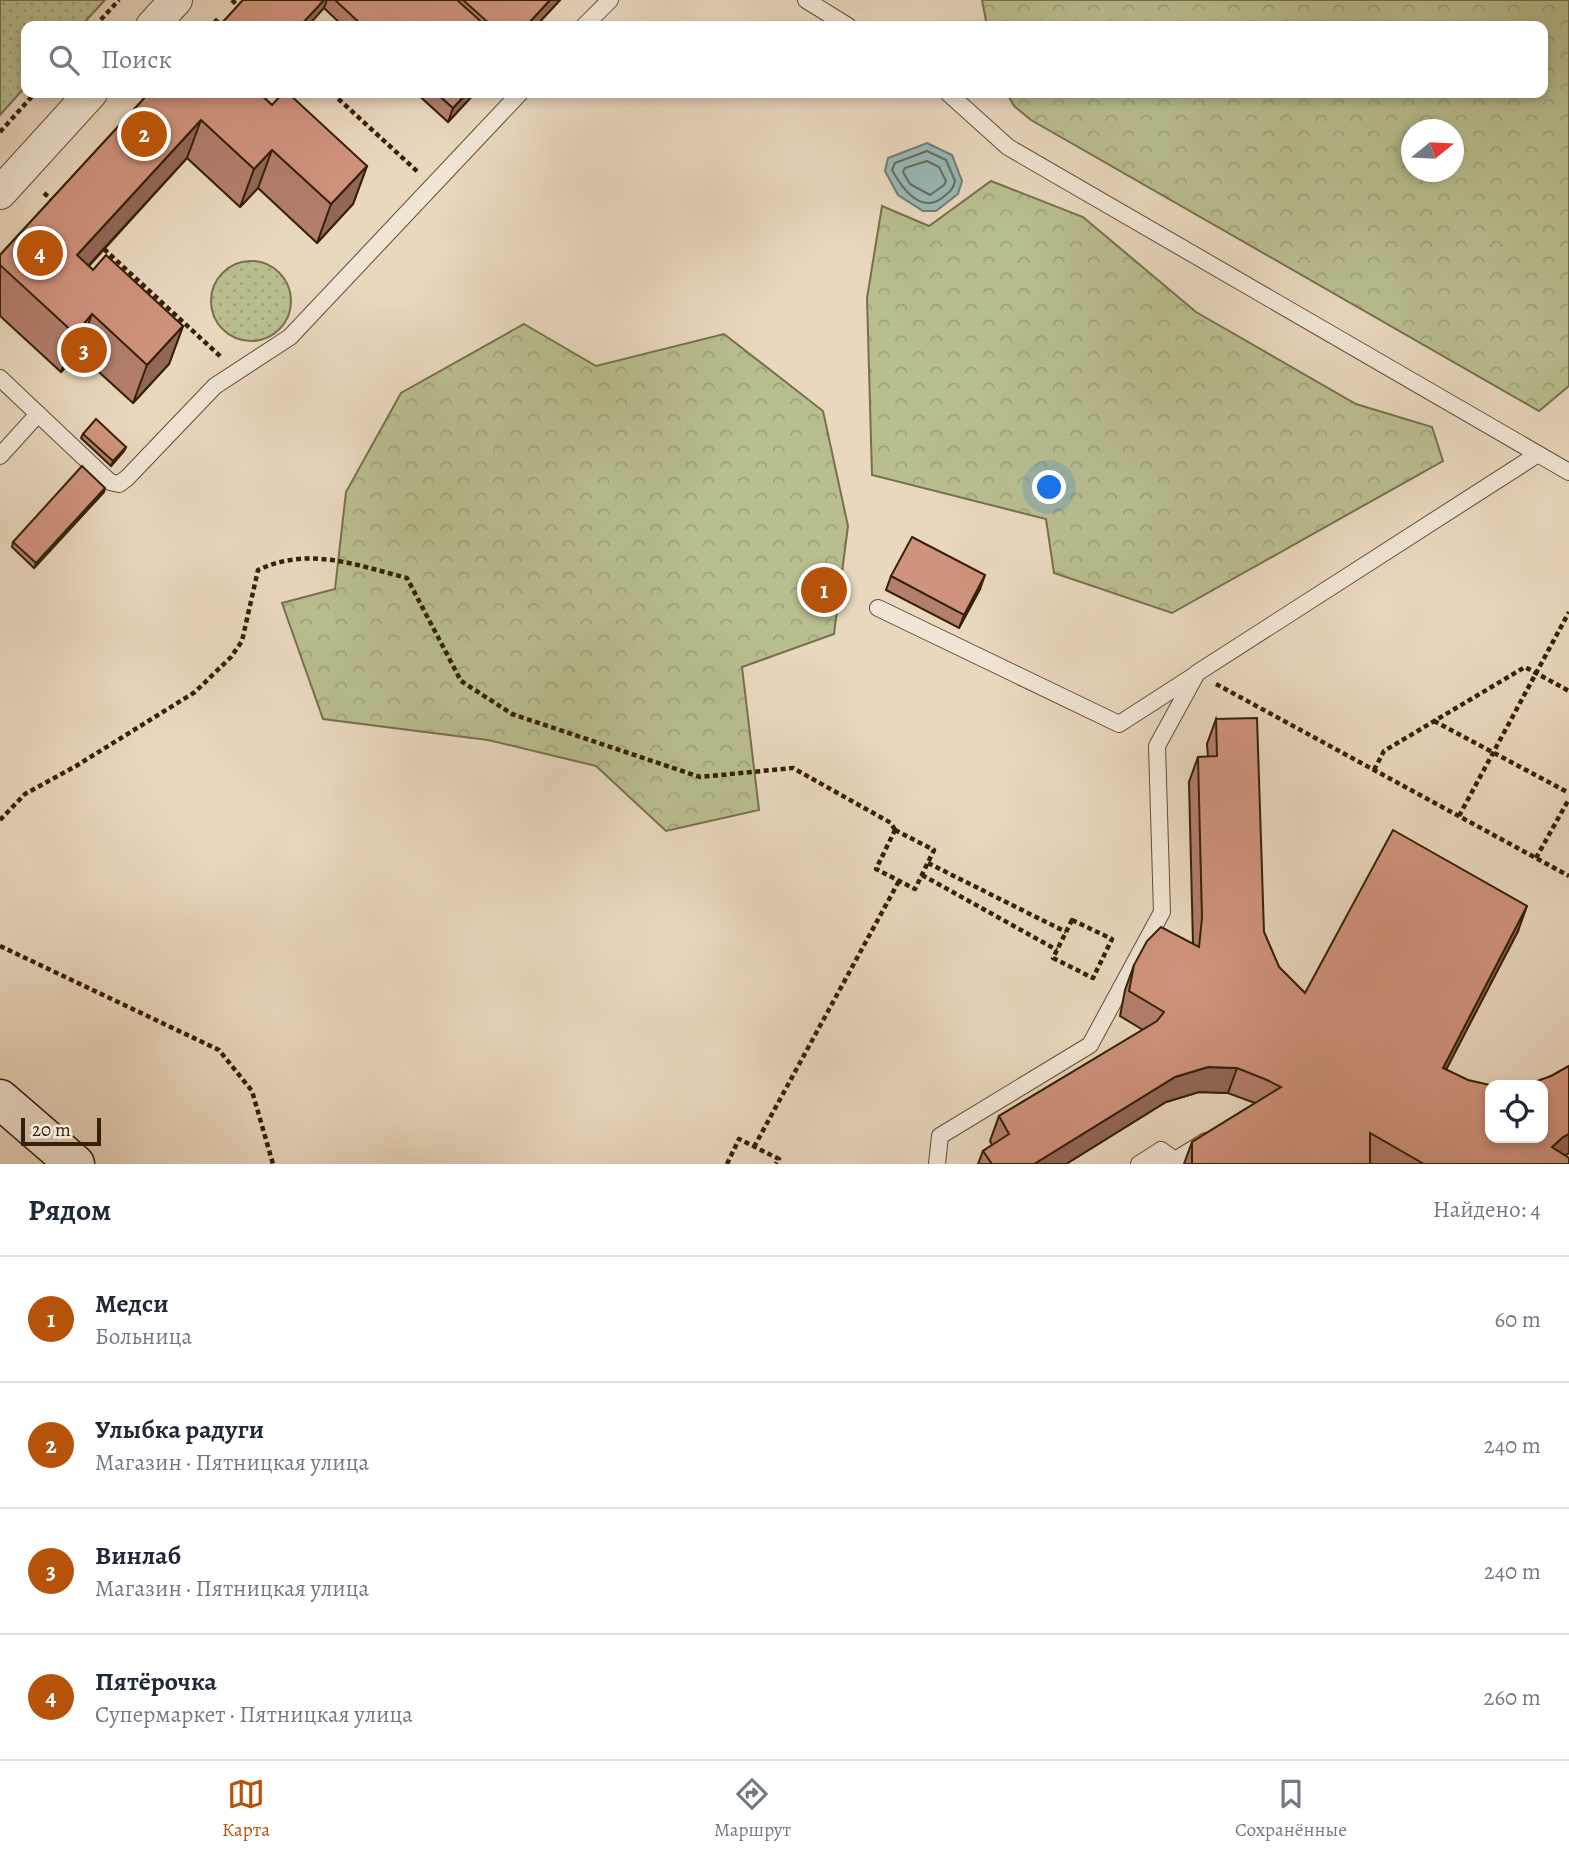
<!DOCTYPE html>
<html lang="ru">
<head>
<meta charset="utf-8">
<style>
  :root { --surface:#fff; --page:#f6f6f7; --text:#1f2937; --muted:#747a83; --line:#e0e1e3; --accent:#b45309 }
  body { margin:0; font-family:Alegreya,serif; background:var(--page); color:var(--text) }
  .controls { position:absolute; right:21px; bottom:21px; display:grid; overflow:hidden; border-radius:14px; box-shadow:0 4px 10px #0003 }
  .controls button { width:63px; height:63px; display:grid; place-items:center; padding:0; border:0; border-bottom:2px solid var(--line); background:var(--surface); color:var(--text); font:35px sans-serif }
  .compass { position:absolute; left:1401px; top:119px; width:63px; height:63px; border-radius:50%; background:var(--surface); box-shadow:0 4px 10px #0003; rotate:72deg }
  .scale { position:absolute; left:21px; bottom:18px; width:80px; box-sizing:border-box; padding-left:7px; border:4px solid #352107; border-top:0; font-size:19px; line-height:24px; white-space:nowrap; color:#352107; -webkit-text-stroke:5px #f1e5d5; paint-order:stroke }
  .you { position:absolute; left:1050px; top:488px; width:24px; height:24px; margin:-18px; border:5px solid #fff; border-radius:50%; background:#1a73e8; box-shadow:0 0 0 10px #1a73e833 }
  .badge { display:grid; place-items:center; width:46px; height:46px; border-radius:50%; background:var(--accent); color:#fff; font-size:23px; font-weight:700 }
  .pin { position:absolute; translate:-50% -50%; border:4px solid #fff; box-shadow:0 2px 7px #0006 }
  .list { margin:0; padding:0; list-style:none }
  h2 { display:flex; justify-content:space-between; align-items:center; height:91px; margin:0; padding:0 28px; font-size:30px }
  h2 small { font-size:23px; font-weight:400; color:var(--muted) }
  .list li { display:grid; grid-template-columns:46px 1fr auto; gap:21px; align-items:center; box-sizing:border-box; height:126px; padding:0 28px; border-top:2px solid var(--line) }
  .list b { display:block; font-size:26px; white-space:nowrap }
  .list p { margin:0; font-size:23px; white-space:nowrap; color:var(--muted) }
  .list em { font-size:23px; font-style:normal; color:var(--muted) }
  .icon { flex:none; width:38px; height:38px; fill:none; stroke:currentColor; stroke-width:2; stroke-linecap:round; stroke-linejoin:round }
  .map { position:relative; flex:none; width:1569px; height:1164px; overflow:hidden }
  .search { position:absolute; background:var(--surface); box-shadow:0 4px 10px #0003; left:21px; right:21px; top:21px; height:77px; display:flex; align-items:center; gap:18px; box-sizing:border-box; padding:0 24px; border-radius:14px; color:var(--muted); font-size:26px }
  .sheet { height:595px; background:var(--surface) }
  nav { display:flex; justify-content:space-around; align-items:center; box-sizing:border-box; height:98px; border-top:2px solid var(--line); background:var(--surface); font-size:19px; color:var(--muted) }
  nav a { display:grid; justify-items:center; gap:4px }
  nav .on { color:var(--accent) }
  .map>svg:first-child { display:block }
</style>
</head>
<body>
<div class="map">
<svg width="1569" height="1164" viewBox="0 0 1569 1164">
  <defs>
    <pattern id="green-dots" width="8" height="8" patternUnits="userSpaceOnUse" patternTransform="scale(1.75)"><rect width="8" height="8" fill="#b9be90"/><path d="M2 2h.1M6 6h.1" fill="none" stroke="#a0a37b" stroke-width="1.8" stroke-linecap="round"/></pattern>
    <pattern id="forest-crowns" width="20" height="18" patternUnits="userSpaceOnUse" patternTransform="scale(1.75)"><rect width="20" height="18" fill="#b9be90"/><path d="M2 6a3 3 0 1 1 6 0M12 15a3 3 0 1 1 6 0" fill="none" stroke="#a0a37b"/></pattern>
  </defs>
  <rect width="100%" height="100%" fill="#e9d7be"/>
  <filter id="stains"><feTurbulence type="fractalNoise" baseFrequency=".00286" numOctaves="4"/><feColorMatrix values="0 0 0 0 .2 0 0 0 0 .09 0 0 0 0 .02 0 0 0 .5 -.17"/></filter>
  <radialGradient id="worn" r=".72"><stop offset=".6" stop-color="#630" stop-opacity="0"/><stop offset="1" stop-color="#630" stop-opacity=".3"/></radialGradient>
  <!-- green -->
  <g fill="url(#green-dots)" stroke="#77704c" stroke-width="2">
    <polygon points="0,0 105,0 81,26 26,26 26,86 0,115"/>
    <circle cx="251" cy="301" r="40"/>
  </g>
  <!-- forest -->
  <g fill="url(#forest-crowns)" stroke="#77704c" stroke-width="2" fill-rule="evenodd">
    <path d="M 982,0 L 1569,0 L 1569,386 L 1539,411 L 1031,120 L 1014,106 L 1007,93 L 1543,93 L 1543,26 L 987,26 ZM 1412,130 L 1454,130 L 1454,172 L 1412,172 Z"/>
    <polygon points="991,181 1083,217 1196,312 1356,404 1432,427 1443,461 1172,613 1054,573 1046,519 872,475 867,298 882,206 929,226"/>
    <polygon points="524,324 596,366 724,334 823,411 848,526 834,634 742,667 759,810 666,831 596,766 488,740 323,719 282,603 335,589 346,492 401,393"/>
  </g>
  <!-- water -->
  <polygon fill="#98b8b6" stroke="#707c70" stroke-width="2" points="927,143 952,155 962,181 958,194 936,211 923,211 898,195 885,171 888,158"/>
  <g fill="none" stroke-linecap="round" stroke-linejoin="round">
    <!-- shore -->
    <g stroke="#666c5e" stroke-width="2">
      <path d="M 927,151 L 946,160 L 955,181 C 953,190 949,192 942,198 C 920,214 902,188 892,170 L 895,163 Z"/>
      <polygon points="927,161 939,167 946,181 944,185 930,195 910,184 903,172 905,168"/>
    </g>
    <!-- lane casing -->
    <g stroke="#624e35" stroke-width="18">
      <g id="lane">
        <polyline points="806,0 848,26"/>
        <polyline points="584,26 610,0"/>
        <polyline points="948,93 1008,147 1569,472"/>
        <polyline points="0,378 38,414 0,456"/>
        <polyline points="38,414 110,482 119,484 127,478 215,386 290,337 520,93"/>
        <polyline points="878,608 1119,724 1195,675"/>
        <polyline points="1161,1150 1175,1160 1206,1141"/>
        <polyline points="937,1164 940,1136 1090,1045 1162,912 1157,746 1197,673 1538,454"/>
        <polyline points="1139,1164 1161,1150 1161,1164"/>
      </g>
    </g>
    <!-- street casing -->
    <g stroke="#624e35" stroke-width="34">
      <g id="street">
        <polyline points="152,26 176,0"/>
        <polyline points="0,193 91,93"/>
      </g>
    </g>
    <!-- secondary casing -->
    <g stroke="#352107" stroke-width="41">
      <polyline id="secondary" points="0,1099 75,1164"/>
    </g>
    <!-- path -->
    <g stroke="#352107" stroke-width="4.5" stroke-dasharray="5 3.5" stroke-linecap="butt">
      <polyline points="232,0 241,9"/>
      <polyline points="95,26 119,0"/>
      <polyline points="332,93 419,173"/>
      <polyline points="0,132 35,93"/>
      <polyline points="44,193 54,202"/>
      <polyline points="104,249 221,357"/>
      <polyline points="1216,684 1569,876"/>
      <polyline points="1434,721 1569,793"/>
      <polyline points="1374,770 1384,751 1525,667 1569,691"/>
      <polyline points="1459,816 1569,612"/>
      <path d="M 0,820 L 25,794 L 76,766 L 195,692 L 231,657 L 242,641 L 258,570 C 309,546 356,565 407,578 L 461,681 L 512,714 L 700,777 L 793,768 L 891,823 L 895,830"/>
      <polygon points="895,830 934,850 915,889 876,869"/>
      <polyline points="1536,858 1569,799"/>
      <polyline points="928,863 1066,932"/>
      <polyline points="922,875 1057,950"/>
      <polygon points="1072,920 1112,939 1093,978 1053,958"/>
      <polyline points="0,946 219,1050 252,1091 273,1164"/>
      <polyline points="754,1147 899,881"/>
      <polyline points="727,1164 739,1139 779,1159 776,1164"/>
    </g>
    <!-- lane -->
    <use href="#lane" stroke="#f1e5d5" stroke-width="16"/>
    <!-- street -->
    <use href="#street" stroke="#f1e5d5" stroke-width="32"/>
    <!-- secondary -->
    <use href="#secondary" stroke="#f1e5d5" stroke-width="38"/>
  </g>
  <!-- wall -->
  <g fill="#b37e6c" stroke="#352107" stroke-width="2">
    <polygon points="243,0 560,0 536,26 343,26 324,8 221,24"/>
    <polygon points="149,93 259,93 272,105 367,166 353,204 317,243 258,188 240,207 187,158 89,266 93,270 183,326 169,364 133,403 78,353 61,372 0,316 0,255"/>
    <polygon points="416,93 475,93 448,122"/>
    <polygon points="83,434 126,447 124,451 111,466 81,438"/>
    <polygon points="104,492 34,568 12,547 13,542"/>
    <polygon points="891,576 980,589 959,628 886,590"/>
    <polygon points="1216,719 1264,932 1279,967 1305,993 1518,931 1446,1069 1490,1138 1551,1076 1569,1066 1569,1153 1565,1155 1569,1164 1372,1164 1370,1163 1370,1164 1184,1164 1192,1142 1255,1103 1228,1093 1199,1092 1166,1102 1066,1164 978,1164 983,1151 992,1145 990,1141 999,1116 1143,1030 1120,1016 1125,990 1134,965 1193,944 1189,782 1198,757 1208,757 1207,744"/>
  </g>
  <!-- shaded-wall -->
  <g fill="#926758" stroke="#352107" stroke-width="2">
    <polygon points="324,0 327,0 324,8 308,26 300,26"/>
    <polygon points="550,0 560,0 536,26 526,26"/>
    <polygon points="467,93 475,93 448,122 453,108"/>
    <polygon points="201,120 187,158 63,293 77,255"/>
    <polygon points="272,150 258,188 240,207 254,169"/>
    <polygon points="367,166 353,204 317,243 331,204"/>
    <polygon points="92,314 78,353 61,372 75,334"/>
    <polygon points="183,326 169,364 133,403 147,365"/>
    <polygon points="126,447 124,451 111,466 113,461"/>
    <polygon points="105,488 104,492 34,568 36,563"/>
    <polygon points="985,575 980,589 959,628 964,615"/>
    <polygon points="1527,906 1518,931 1434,1093 1443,1068"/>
    <polygon points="1208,1067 1237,1068 1228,1093 1199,1092 1166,1102 1066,1164 1034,1164 1175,1077"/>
    <polygon points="1569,1134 1569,1153 1554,1162 1552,1147 1563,1137"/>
  </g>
  <!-- building -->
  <g fill="#d0937d" stroke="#352107" stroke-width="2">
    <polygon points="243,0 324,0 300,26 224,26 221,24"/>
    <polygon points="335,0 457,0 486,26 363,26"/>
    <polygon points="463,0 550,0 526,26 492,26"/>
    <polygon points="216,19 224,26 210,26"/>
    <polygon points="149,93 171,93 174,95 177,93 259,93 272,105 283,93 288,93 367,166 331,204 272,150 254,169 201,120 77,255 93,270 106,255 183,326 147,365 92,314 75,334 0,265 0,255"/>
    <polygon points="436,93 467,93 453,108"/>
    <polygon points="96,419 126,447 113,461 83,434"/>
    <polygon points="82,466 105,488 36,563 13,542"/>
    <polygon points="912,537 985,575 964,615 891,576"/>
    <polygon points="1257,718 1264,932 1279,967 1305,993 1393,830 1527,906 1443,1068 1468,1080 1490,1085 1490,1138 1543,1138 1543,1085 1526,1085 1551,1076 1569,1066 1569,1134 1563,1137 1552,1147 1569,1158 1569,1164 1424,1164 1370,1133 1370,1164 1192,1164 1192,1142 1281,1087 1267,1080 1237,1068 1208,1067 1175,1077 1034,1164 992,1164 983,1151 1009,1134 999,1116 1157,1021 1164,1012 1129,991 1134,965 1147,941 1161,927 1199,947 1202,918 1198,757 1217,756 1216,719"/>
  </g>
  <rect width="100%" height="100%" filter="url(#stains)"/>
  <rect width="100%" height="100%" fill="url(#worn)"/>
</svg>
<div class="controls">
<button><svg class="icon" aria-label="locate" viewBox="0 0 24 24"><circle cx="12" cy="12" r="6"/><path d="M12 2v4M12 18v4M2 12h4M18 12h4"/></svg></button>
</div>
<svg class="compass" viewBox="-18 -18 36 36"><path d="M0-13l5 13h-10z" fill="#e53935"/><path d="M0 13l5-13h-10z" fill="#747a83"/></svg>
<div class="scale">20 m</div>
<div class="you"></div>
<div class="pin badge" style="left:824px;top:590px">1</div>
<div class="pin badge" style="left:144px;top:134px">2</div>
<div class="pin badge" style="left:84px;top:350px">3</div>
<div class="pin badge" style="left:40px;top:253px">4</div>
<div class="search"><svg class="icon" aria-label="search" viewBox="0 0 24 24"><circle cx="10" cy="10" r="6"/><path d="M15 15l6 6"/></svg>Поиск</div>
</div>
<section class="sheet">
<h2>Рядом<small>Найдено: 4</small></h2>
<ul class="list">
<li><span class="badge">1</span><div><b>Медси</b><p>Больница</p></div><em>60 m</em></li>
<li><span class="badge">2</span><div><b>Улыбка радуги</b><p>Магазин · Пятницкая улица</p></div><em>240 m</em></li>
<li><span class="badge">3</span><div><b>Винлаб</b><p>Магазин · Пятницкая улица</p></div><em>240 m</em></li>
<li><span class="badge">4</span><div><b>Пятёрочка</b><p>Супермаркет · Пятницкая улица</p></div><em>260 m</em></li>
</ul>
</section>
<nav>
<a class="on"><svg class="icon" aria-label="map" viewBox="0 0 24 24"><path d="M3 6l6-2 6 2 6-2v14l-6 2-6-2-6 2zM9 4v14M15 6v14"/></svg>Карта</a>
<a><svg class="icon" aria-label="directions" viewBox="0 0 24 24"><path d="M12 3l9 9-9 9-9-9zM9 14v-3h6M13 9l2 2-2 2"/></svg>Маршрут</a>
<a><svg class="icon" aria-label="saved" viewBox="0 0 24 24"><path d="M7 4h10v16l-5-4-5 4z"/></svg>Сохранённые</a>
</nav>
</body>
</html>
